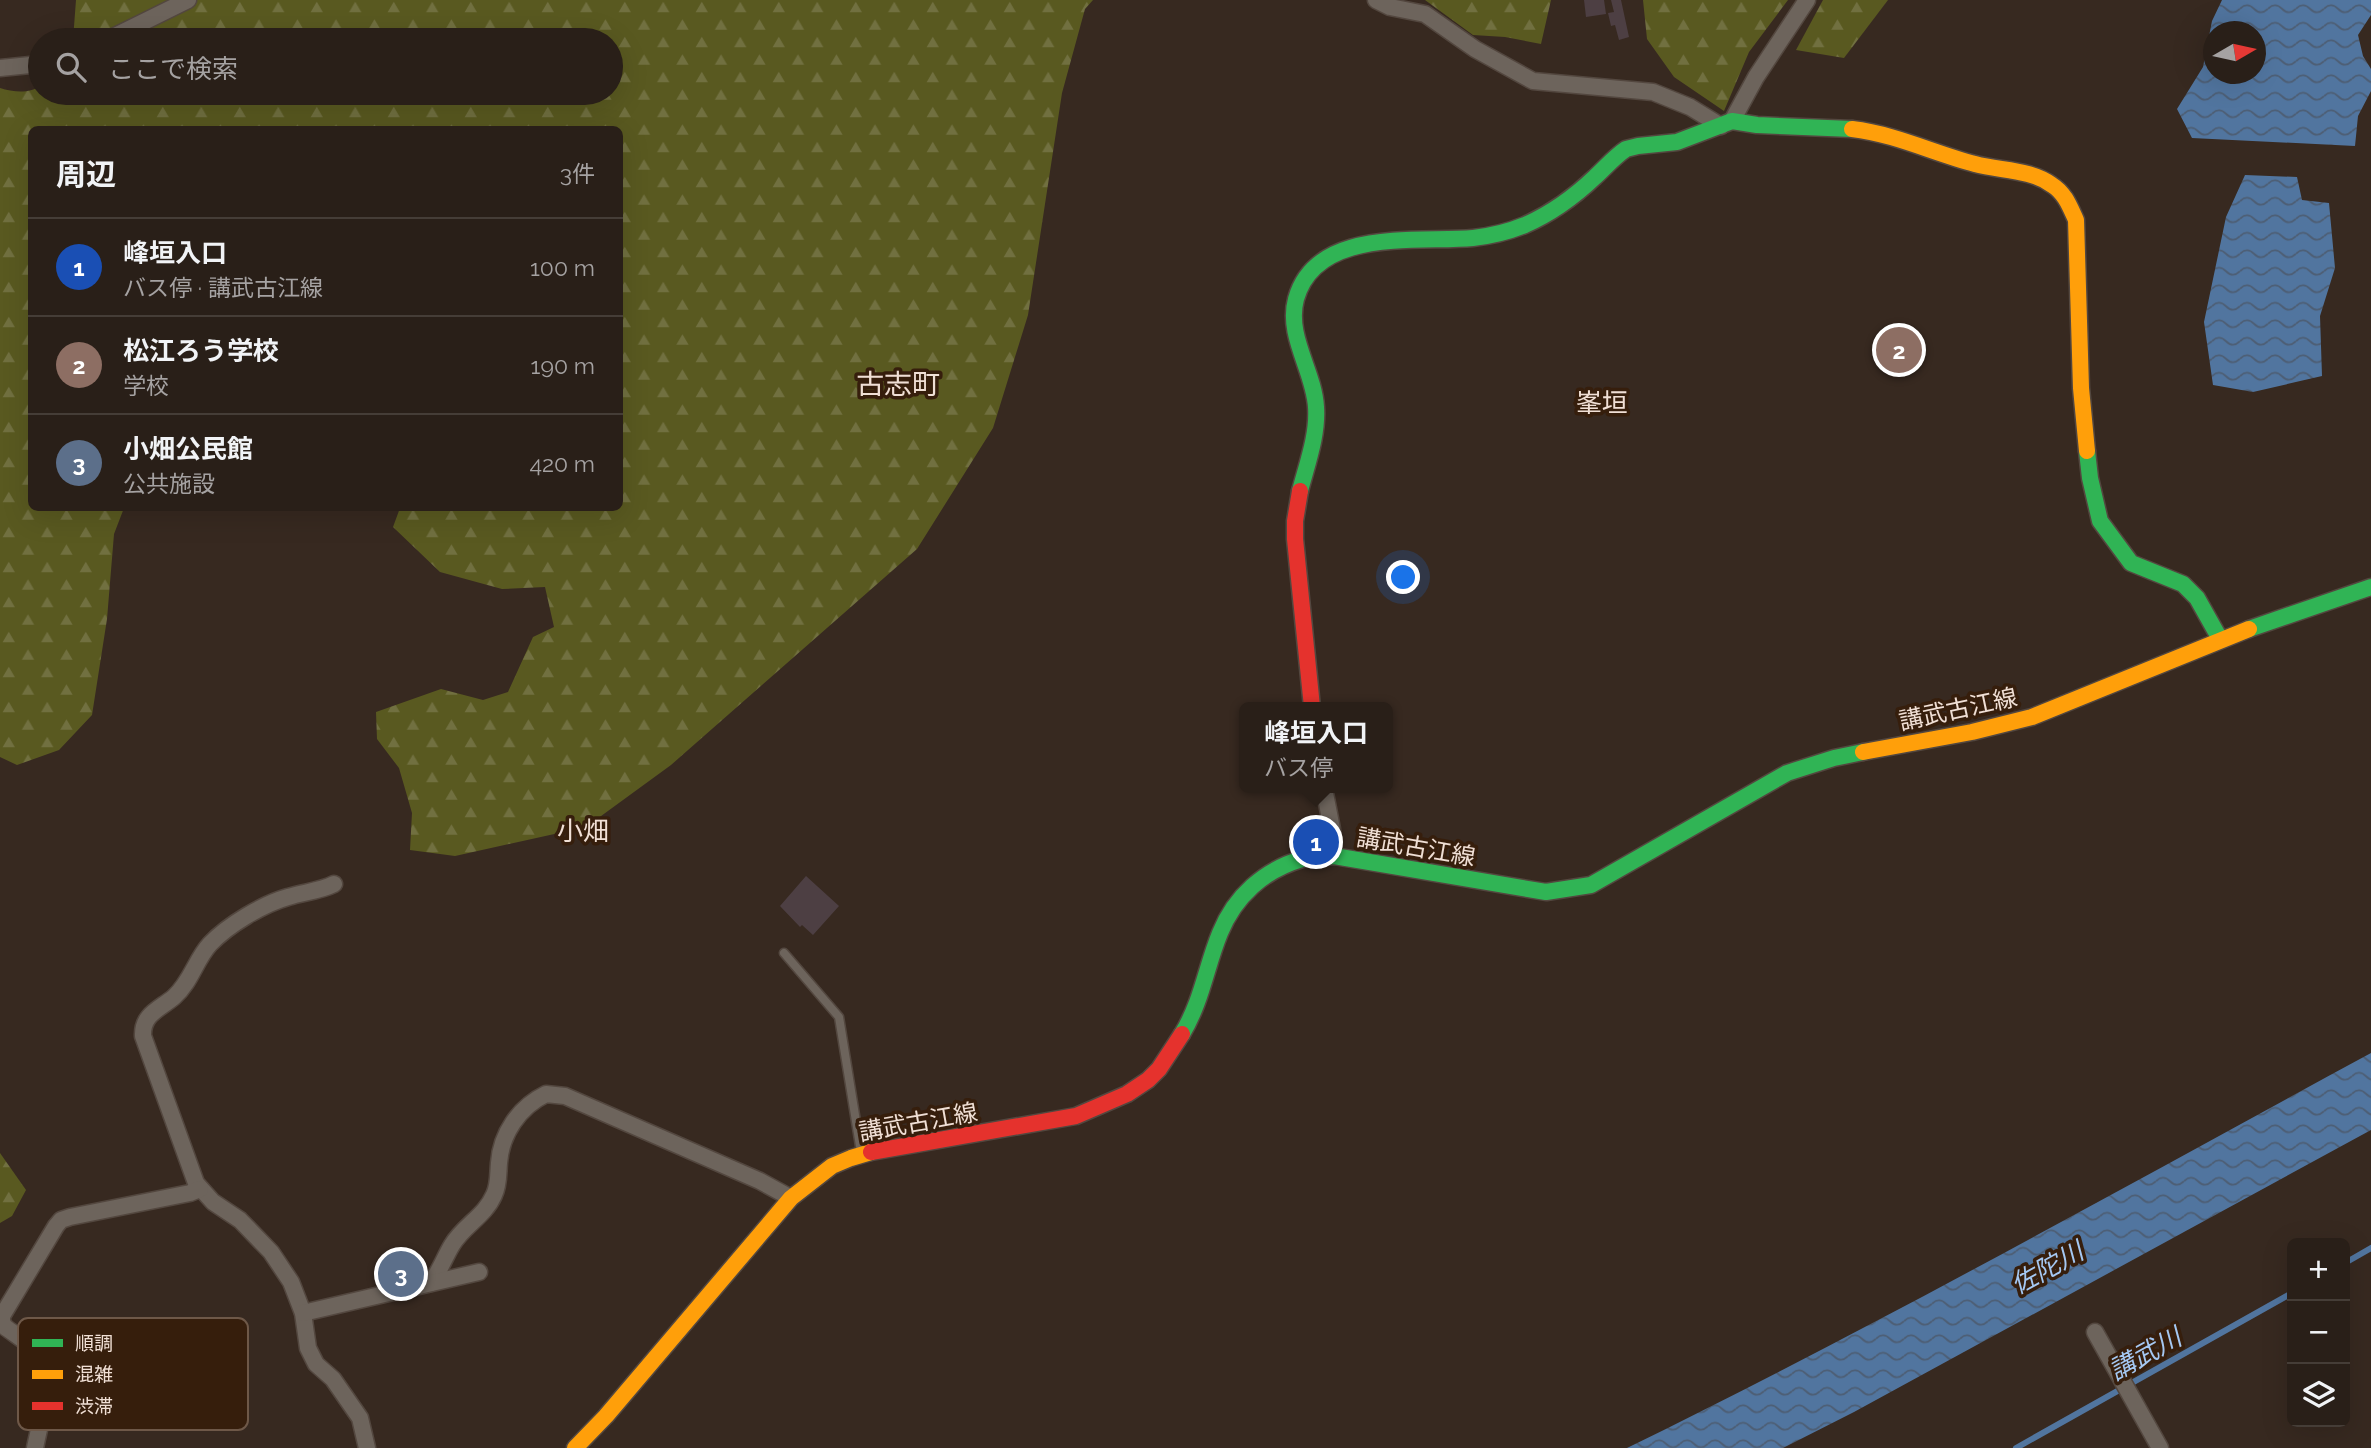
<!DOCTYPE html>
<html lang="ja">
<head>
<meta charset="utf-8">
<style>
  :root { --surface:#291f18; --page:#312721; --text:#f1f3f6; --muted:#a5a2a2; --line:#453d37; --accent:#bca0f2 }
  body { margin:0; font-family:Raleway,"Noto Sans JP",sans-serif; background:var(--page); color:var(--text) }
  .controls { position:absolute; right:21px; bottom:21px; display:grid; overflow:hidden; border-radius:10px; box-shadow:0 7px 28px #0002 }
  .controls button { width:63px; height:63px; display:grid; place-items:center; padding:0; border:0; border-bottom:2px solid var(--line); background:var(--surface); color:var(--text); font:35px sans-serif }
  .compass { position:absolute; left:2203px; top:21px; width:63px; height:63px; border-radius:50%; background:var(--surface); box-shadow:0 7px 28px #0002; rotate:81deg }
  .you { position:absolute; left:1404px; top:578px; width:24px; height:24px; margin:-18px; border:5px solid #fff; border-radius:50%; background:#1a73e8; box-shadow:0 0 0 10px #1a73e833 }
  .badge { display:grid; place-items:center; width:46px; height:46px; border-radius:50%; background:var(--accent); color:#fff; font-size:23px; font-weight:700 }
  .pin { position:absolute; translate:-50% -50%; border:4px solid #fff; box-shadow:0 2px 7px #0006 }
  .popup { position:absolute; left:1239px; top:702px; width:154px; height:91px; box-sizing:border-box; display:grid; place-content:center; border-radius:10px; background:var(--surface); filter:drop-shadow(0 2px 5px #0005); font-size:23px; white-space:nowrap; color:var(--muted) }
  .popup b { font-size:26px; color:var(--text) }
  .popup::after { content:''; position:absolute; left:50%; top:100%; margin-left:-14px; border:14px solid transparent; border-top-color:var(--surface) }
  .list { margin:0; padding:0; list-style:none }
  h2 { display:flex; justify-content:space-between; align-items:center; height:91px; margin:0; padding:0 28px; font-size:30px }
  h2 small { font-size:23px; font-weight:400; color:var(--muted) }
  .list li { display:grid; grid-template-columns:46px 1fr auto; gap:21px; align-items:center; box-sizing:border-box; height:98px; padding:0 28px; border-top:2px solid var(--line) }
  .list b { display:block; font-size:26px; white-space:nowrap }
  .list p { margin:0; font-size:23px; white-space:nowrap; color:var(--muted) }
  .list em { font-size:23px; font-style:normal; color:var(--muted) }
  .icon { flex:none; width:38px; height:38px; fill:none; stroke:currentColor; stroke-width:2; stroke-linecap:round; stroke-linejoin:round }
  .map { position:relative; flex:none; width:2371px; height:1448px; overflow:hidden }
  .search { position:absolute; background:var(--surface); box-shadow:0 7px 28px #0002; left:28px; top:28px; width:595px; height:77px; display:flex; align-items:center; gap:18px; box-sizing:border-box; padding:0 24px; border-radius:38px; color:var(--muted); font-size:26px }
  .panel { position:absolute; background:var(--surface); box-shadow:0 7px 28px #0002; left:28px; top:126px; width:595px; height:385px; border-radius:10px }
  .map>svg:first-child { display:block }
</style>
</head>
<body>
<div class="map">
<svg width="2371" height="1448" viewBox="0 0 2371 1448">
  <defs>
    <pattern id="forest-firs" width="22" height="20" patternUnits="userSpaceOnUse" patternTransform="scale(1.75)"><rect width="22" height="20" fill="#595920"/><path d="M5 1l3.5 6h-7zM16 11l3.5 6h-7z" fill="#717040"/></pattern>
    <pattern id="water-waves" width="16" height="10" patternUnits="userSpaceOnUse" patternTransform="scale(1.75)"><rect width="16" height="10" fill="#51759f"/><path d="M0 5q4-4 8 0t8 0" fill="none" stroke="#4d5e74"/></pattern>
  </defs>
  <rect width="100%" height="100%" fill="#372920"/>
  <!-- forest -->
  <g fill="url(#forest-firs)">
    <path d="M 76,0 L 1093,0 L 1085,9 L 1062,93 L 1028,315 L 993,428 L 917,549 L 671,765 L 586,827 L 455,856 L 410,850 L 412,813 L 399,768 L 377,739 L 376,712 L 441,689 L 483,700 L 508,692 L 533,637 L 554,627 L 545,587 L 502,589 L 440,572 L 393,527 L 400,508 L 620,508 L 620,130 L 32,130 L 32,508 L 124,508 L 114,534 L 107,619 L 92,715 L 59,750 L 17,765 L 0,757 L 0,88 C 13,92 29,94 40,86 L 40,93 L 611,93 L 611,40 L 73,40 Z"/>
    <polygon points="1425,0 1551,0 1541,44 1505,37 1473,35"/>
    <polygon points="1643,0 1788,0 1749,52 1724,111 1674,77 1647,39"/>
    <polygon points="1823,0 1888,0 1844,58 1796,50"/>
    <polygon points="0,1153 26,1190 12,1216 0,1223"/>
  </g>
  <!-- water -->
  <g fill="url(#water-waves)" fill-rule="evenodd">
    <path d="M 2222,0 L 2371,0 L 2371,15 L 2358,35 L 2363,56 L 2371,69 L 2371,91 L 2358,116 L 2355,146 L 2192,138 L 2177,109 L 2203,67 L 2212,21 ZM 2214,32 L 2256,32 L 2256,74 L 2214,74 Z"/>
    <polygon points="2245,175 2297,177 2302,200 2329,203 2335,268 2320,316 2322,376 2253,392 2213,385 2204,322 2226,217"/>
    <path d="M 2371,1053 L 2371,1130 L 1854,1412 L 1783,1448 L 1627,1448 C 1879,1325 2124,1187 2371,1053 Z"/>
  </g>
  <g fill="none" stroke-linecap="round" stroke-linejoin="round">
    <!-- stream -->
    <g stroke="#51759f" stroke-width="6">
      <polyline points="2345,1263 2371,1248"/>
      <polyline points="2016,1448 2292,1293"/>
    </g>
  </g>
  <!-- building -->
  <g fill="#4d3f43">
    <polygon points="1584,0 1604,0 1606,14 1586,17"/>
    <polygon points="1611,0 1621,0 1629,37 1619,40 1615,25 1611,26 1608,13 1614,12"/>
    <polygon points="806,876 839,906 813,935 802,925 800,927 780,906"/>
    <polygon points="413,1262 417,1280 390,1286 386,1268"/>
  </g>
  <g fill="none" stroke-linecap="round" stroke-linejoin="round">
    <!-- lane casing -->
    <g stroke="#53473f" stroke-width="11">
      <polyline id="lane" points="784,953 839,1017 861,1152"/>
    </g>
    <!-- street casing -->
    <g stroke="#53473f" stroke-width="19">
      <g id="street">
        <polyline points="1376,0 1390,7 1425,14 1475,49 1533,81 1653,92 1690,107 1721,126"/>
        <polyline points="107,40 188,0"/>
        <polyline points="0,68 40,64"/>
        <polyline points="1732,121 1756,77 1807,0"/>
        <polyline points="1324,788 1332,829 1334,856"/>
        <path d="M 334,884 C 320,891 304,892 288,897 C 263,904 228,925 210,944 C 196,959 191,982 174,997 C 160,1009 142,1014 143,1036 L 196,1183 L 213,1202 L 240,1220 L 271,1252 L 291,1282 L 303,1313 L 308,1348 L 316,1364 L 333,1379 L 360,1418 L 367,1448"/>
        <path d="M 430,1283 C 440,1272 444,1258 452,1245 C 463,1226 485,1216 494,1195 C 499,1185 498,1174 499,1163 C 501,1134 519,1107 546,1094 L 565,1096 L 760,1181 L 791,1198"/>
        <polyline points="303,1313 479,1272"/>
        <polyline points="2095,1332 2160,1448"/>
        <path d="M 35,1448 C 39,1427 55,1372 40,1355 C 31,1344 17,1336 5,1327 L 2,1322 L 2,1316 L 56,1226 L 61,1220 L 70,1217 L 190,1193 L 200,1189"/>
      </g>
    </g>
    <!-- fast casing -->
    <g stroke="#53473f" stroke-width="19">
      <g id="fast">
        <polyline points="2087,451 2090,478 2100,521 2131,563 2183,584 2197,598 2220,639"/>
        <path d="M 1300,491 C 1307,464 1318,435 1316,407 C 1314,371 1286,336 1296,299 C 1316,227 1417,243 1473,238 C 1491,236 1508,232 1525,225 C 1550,214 1574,197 1595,177 C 1605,168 1614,157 1626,149 L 1638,146 L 1677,142 L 1732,121 L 1757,125 L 1852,129"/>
        <polyline points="2249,629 2371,587"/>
        <path d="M 1182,1034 C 1202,1001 1206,967 1220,933 C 1235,896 1264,870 1302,859 C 1311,856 1324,857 1334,856 L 1546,892 L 1591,885 L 1787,773 L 1834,758 L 1863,752"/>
      </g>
    </g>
    <!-- slow casing -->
    <g stroke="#53473f" stroke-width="19">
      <g id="slow">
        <path d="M 1852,129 C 1895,134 1933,153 1975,164 C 2001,171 2030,169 2052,185 C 2065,193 2070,207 2076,220 L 2081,388 L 2087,451"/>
        <polyline points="1863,752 1972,732 2032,717 2249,629"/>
        <polyline points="575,1448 606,1416 791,1198 832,1166 851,1158 871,1152"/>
      </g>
    </g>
    <!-- jam casing -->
    <g stroke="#53473f" stroke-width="19">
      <g id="jam">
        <polyline points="1300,491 1295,521 1295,539 1312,707"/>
        <polyline points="871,1152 1076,1116 1127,1094 1148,1080 1159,1069 1182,1034"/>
      </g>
    </g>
    <!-- lane -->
    <use href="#lane" stroke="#6d645c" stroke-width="8"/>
    <!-- street -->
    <use href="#street" stroke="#6d645c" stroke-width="16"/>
    <!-- fast -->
    <use href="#fast" stroke="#30b455" stroke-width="16"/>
    <!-- slow -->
    <use href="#slow" stroke="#ff9f0a" stroke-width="16"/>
    <!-- jam -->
    <use href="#jam" stroke="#e5322d" stroke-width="16"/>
  </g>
  <g text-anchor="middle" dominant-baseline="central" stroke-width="7" stroke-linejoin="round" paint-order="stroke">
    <!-- street labels -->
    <g font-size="24" fill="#f0dfd5" stroke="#361e0c">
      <text transform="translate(1958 709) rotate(-12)">講武古江線</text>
      <text transform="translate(1416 847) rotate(10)">講武古江線</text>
      <text transform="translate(918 1122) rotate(-10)">講武古江線</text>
    </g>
    <!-- neighbourhood labels -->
    <g font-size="26" fill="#f0dfd5" stroke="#361e0c">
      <text x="1602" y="403">峯垣</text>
      <text x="583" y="831">小畑</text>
    </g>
    <!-- water labels -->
    <g font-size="26" font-style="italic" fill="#a5c8f2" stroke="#361e0c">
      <text transform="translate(2047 1268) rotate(-29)">佐陀川</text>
      <text transform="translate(2145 1354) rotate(-29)">講武川</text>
    </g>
    <!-- quarter labels -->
    <g font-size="28" fill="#f0dfd5" stroke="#361e0c">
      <text x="898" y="384">古志町</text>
    </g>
  </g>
  <!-- legend -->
  <rect x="18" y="1318" width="230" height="112" rx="10" fill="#361e0c" stroke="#6e5848" stroke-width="2"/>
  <rect x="32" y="1339" width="31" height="8" fill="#30b455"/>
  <rect x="32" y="1370" width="31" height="9" fill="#ff9f0a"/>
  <rect x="32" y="1402" width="31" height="8" fill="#e5322d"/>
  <g font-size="19" fill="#f0dfd5">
    <text x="75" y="1350">順調</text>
    <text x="75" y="1381">混雑</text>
    <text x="75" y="1413">渋滞</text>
  </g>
</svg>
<div class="controls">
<button>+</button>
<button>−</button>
<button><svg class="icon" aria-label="layers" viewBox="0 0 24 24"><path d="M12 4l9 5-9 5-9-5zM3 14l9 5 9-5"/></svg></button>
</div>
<svg class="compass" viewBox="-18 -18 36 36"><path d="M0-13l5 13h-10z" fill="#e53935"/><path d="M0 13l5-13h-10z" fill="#a5a2a2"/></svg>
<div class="you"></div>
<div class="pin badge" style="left:1316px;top:842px;background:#1a4fb4">1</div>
<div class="popup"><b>峰垣入口</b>バス停</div>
<div class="pin badge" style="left:1899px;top:350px;background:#8d6e63">2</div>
<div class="pin badge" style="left:401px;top:1274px;background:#5c6f8a">3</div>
<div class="search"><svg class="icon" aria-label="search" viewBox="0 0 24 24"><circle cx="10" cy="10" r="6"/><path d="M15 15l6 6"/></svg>ここで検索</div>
<section class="panel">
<h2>周辺<small>3件</small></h2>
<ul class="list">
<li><span class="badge" style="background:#1a4fb4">1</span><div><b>峰垣入口</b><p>バス停 · 講武古江線</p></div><em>100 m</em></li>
<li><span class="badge" style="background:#8d6e63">2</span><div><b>松江ろう学校</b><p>学校</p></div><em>190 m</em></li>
<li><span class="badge" style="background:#5c6f8a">3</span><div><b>小畑公民館</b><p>公共施設</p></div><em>420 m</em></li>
</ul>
</section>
</div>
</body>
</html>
